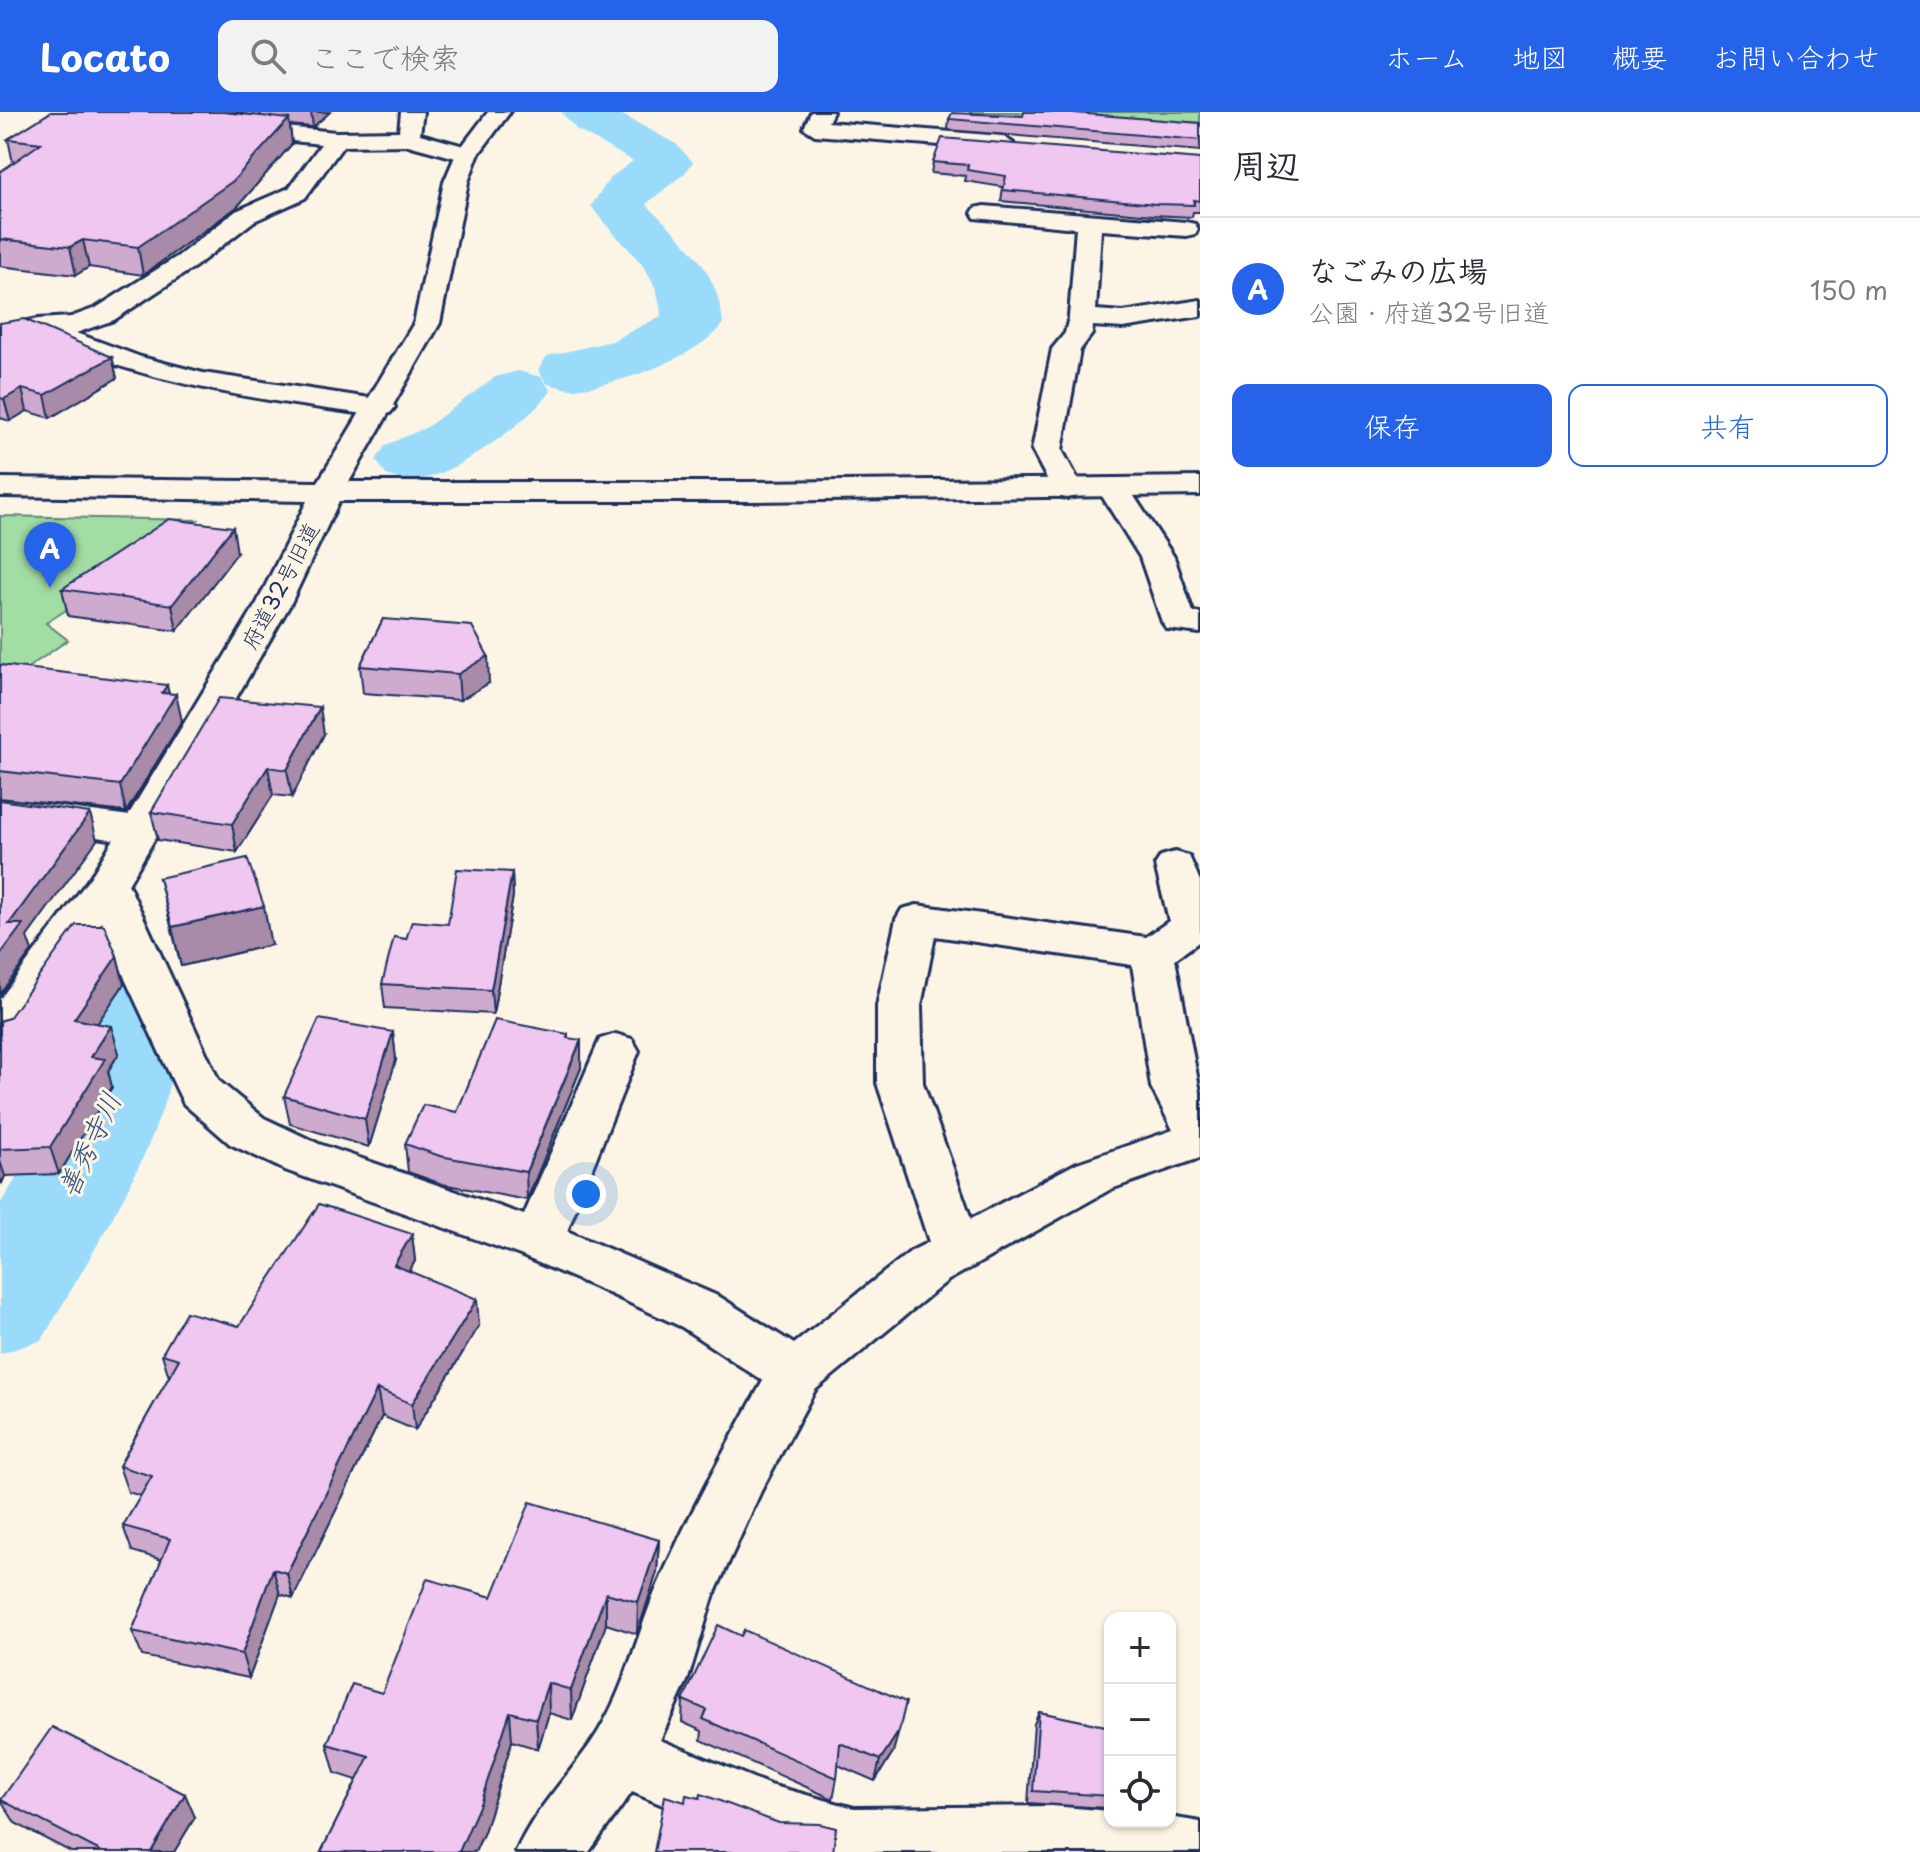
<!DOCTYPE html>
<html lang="ja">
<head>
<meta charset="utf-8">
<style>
  :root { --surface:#fff; --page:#f2f2f3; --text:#2b2b33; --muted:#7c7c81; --line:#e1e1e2; --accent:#2563eb }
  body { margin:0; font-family:"Playpen Sans","Klee One",sans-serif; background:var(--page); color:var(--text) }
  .controls { position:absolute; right:24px; bottom:24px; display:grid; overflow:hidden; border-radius:16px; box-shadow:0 2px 6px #0004 }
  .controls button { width:72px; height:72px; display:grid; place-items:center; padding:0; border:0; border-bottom:2px solid var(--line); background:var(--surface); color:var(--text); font:40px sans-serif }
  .you { position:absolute; left:586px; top:1082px; width:28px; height:28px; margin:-20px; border:6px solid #fff; border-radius:50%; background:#1a73e8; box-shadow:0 0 0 12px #1a73e833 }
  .badge { display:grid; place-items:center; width:52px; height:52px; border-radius:50%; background:var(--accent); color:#fff; font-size:26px; font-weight:700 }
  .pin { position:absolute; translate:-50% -66px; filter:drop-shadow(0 2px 4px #0008) }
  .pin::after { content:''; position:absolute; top:42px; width:28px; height:24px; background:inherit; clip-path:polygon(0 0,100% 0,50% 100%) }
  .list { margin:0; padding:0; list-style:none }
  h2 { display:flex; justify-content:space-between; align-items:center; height:104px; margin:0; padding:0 32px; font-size:34px }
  h2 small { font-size:26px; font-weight:400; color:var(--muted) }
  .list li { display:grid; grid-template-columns:52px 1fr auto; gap:24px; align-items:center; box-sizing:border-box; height:144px; padding:0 32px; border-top:2px solid var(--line) }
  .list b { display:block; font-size:30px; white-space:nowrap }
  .list p { margin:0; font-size:26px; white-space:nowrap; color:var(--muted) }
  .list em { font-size:26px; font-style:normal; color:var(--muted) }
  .actions { display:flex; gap:16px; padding:24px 32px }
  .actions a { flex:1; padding:18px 0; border:2px solid var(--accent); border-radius:16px; text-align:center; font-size:28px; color:var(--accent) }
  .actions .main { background:var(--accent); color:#fff }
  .icon { flex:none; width:44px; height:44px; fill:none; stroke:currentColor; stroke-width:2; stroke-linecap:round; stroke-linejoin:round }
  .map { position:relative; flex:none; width:1200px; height:1740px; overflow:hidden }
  header { display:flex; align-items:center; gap:48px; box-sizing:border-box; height:112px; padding:0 40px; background:var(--accent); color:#fff }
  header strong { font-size:38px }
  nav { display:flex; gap:44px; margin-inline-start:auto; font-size:28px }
  .search { width:560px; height:72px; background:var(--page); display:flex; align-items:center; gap:20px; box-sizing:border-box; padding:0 28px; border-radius:16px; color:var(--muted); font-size:30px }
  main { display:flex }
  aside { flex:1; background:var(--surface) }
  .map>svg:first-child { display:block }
</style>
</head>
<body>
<header>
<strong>Locato</strong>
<div class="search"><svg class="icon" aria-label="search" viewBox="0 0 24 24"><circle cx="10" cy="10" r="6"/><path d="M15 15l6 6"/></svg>ここで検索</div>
<nav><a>ホーム</a><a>地図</a><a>概要</a><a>お問い合わせ</a></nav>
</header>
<main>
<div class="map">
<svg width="1200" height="1740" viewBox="0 0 1200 1740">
  <rect width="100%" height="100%" fill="#fcf5e5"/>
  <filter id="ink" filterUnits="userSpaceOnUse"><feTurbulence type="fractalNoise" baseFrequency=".0125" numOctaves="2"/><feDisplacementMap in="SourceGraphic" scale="16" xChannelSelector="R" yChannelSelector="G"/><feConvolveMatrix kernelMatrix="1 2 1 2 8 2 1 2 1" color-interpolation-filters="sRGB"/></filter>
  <g filter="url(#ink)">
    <!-- green -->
    <g fill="#a2dda3" stroke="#5e8680" stroke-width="2">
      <polygon points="969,0 1200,0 1200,16"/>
      <polygon points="0,404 198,408 155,441 46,511 68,528 0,575"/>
    </g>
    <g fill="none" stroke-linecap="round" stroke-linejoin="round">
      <!-- river -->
      <g fill="#9adbfc" fill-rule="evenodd">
        <path d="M 561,0 L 617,0 L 676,32 L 693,50 L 685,61 L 646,92 C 684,130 717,155 723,211 C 699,246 613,275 572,277 C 564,277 555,273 547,272 L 538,258 L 547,244 L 612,229 L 661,204 C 659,153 618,133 591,94 L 610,66 L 633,49 L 577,18 Z"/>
        <path d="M 518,259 L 541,265 L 551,279 C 531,308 447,369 411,369 C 403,369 394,365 386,363 L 376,348 L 386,333 L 427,315 L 495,265 Z"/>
        <path d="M 103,825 L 138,835 C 149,853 176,904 176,924 C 176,1017 88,1146 42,1228 L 0,1242 L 0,1092 L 39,1031 L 62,981 L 74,921 L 53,859 L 68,835 Z"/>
      </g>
      <!-- street casing -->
      <g stroke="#1b2f5e" stroke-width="6">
        <g id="street">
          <path d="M 244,0 L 269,0 L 254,12 L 336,20 L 399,19 L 401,0 L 423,0 L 420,22 L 475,37 L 478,42 L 475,47 L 467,49 L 408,33 L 343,34 L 305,86 L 254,109 L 196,154 L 114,208 L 76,221 L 141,245 L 203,261 L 390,289 L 395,295 L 390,301 L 380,304 C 258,288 161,274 45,228 L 42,223 L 0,231 L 0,215 L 38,207 L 71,205 L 96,196 L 178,144 L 236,99 L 289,76 L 321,32 L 225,22 L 222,17 Z"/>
          <polygon points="811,0 833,0 828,10 1002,24 1013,31 1002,38 815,23 804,16"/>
          <polygon points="984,94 1186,110 1195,112 1198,117 1195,122 1186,124 1101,118 1096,198 1123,200 1200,188 1200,204 1123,216 1093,214 1092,222 1080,238 1062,338 1083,377 1078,384 1067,386 1056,384 1032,338 1052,237 1065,221 1069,205 1076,116 975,106 972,101 975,96"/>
          <polygon points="1113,367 1124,369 1174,445 1193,500 1200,501 1200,521 1167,517 1162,510 1140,445 1097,376 1102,369"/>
          <polygon points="0,687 138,705 152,709 158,718 152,727 138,731 0,711"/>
          <path d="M 1175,740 L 1189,744 L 1200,769 L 1200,829 L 1175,847 L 1200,980 L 1200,1046 L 1111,1077 L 947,1169 L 815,1278 L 761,1379 L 713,1485 L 688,1567 L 660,1628 L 770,1673 L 854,1696 L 1052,1694 L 1110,1699 L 1110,1710 L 1170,1710 L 1170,1705 L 1200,1710 L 1200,1740 L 774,1740 L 632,1680 L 589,1740 L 516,1740 C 535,1695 572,1662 598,1620 C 625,1576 636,1527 655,1480 C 686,1407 724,1338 763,1269 L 682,1215 L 604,1179 L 520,1143 L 285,1058 L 230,1032 L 184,992 L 178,980 L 126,869 L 87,771 L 93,761 L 108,757 L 123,761 L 219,969 L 264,1006 L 319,1032 L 524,1103 L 600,927 L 616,922 L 632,927 L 639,939 L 567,1119 L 720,1185 L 794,1232 L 911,1139 L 929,1130 L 877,971 L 877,894 L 896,807 L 902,797 L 917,793 L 1146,825 L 1169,809 L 1155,753 L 1161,744 ZM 935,824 L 1132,853 L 1151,975 L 1173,1018 L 1077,1051 L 971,1107 L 923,971 L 921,894 Z"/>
        </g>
      </g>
      <!-- secondary casing -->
      <g stroke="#1b2f5e" stroke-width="6">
        <polygon id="secondary" points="488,0 510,0 478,43 468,70 440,211 349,370 750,370 1200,365 1200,383 750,389 339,389 291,491 129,771 16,931 0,936 0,887 92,763 257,491 307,389 0,384 0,366 318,370 414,211 444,70 456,42"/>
      </g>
      <!-- street -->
      <use href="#street" fill="#fcf5e5" fill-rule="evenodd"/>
      <!-- secondary -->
      <use href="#secondary" fill="#fcf5e5" fill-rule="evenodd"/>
    </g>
    <!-- wall -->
    <g fill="#ceabce" stroke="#1b2f5e" stroke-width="2">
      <polygon points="51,0 239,0 237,1 261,4 260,0 330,0 313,15 290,13 292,32 237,95 143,163 89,155 76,163 0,154 0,60 13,51 8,27"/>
      <polygon points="1023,4 1200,11 1200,39 948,18 949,7"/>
      <polygon points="1200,47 1200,100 1193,100 1192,105 1153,103 1001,89 1003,75 965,69 966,64 931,61 933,50"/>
      <polygon points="0,211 112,245 117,266 50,306 27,299 10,309 0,306"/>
      <polygon points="237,441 177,519 68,504 62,477"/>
      <polygon points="383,507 489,571 460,588 363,581 360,554"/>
      <polygon points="0,553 169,581 182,609 126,700 0,686"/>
      <polygon points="324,622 292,685 273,683 237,740 158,728 151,700"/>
      <polygon points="512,760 513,784 493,902 385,896 382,872 406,827 448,812"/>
      <polygon points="159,766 271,833 181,854"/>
      <polygon points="117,844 124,872 97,911 119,941 108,959 112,975 59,1062 5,1064 2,1071 0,1071 0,909 9,906"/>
      <polygon points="393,920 396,948 369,1035 290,1012 284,984"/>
      <polygon points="568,922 568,926 581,956 527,1088 442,1072 408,1060 405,1032 457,1000"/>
      <polygon points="412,1122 415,1149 409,1160 479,1214 415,1318 382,1304 293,1486 280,1482 249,1566 142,1544 132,1519 162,1448 132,1439 123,1414 141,1384 128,1380 119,1354 169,1265 162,1242 239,1214"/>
      <polygon points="659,1428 657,1460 637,1522 606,1512 572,1608 549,1601 538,1637 512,1629 484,1720 475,1740 321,1740 357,1668 335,1661 327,1632 382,1581 492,1485"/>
      <polygon points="683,1588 893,1640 875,1669 838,1653 837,1666 833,1687 701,1628 702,1619 682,1610"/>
      <polygon points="1039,1600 1110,1615 1110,1686 1105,1696 1028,1691 1034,1612"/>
      <polygon points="1,1688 195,1705 174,1740 71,1740 15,1711"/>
    </g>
    <!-- shaded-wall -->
    <g fill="#a78ba8" stroke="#1b2f5e" stroke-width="2">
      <polygon points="311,0 330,0 313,15"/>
      <polygon points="289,7 292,32 237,95 143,163 138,135"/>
      <polygon points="83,128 89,155 76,163 70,135"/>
      <polygon points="112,245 117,266 50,306 45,283"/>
      <polygon points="22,277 27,299 10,309 4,287"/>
      <polygon points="233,415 237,441 177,519 172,493"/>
      <polygon points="488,544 489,571 460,588 458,562"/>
      <polygon points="167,573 171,591 176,582 182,609 126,700 120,673 162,581"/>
      <polygon points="320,595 324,622 292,685 287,658"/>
      <polygon points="268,655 273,683 237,740 232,712"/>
      <polygon points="90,701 97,728 27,825 32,839 0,882 0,843 9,812"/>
      <polygon points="512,760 513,784 493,902 491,878"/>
      <polygon points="264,794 271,833 181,854 172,815"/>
      <polygon points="117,844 124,872 82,934 74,907"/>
      <polygon points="111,914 119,941 108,959 112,975 59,1062 50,1035 91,945"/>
      <polygon points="393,920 396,948 369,1035 365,1007"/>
      <polygon points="581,928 581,956 527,1088 526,1060"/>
      <polygon points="0,1049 5,1064 2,1071 0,1066"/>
      <polygon points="412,1122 415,1149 397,1180 394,1153"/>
      <polygon points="477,1187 479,1214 415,1318 412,1292"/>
      <polygon points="377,1277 382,1304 293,1486 287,1461"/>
      <polygon points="659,1428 657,1460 637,1522 638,1490"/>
      <polygon points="273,1457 280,1482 249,1566 242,1542"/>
      <polygon points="606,1481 606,1512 572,1608 571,1578"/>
      <polygon points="548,1571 549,1601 538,1637 536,1607"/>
      <polygon points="510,1600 512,1629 484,1720 475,1740 459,1740"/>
      <polygon points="899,1619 893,1640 875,1669 880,1648"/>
      <polygon points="185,1682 195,1705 174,1740 151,1740"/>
    </g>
    <!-- building -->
    <g fill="#efc7f0" stroke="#1b2f5e" stroke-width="2">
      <polygon points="51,0 223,0 289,7 233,69 138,135 83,128 70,135 0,127 0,60 41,31 8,27"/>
      <polygon points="1024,0 1062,0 1200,11 1200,28 949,7 952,1 1023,4"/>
      <polygon points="942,26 1200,47 1200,89 1194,88 1194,93 1156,92 1003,78 1006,64 967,58 968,53 933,50"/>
      <polygon points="24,207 112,245 45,283 22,277 4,287 0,286 0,211"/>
      <polygon points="169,407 233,415 172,493 62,477"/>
      <polygon points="383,507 472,514 488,544 458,562 360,554"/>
      <polygon points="0,553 167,573 162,581 176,582 120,673 0,659"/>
      <polygon points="219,586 320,595 287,658 268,655 232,712 151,700"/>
      <polygon points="0,688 90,701 9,812 23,812 0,843"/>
      <polygon points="247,746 264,794 172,815 159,766"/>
      <polygon points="457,757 512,760 491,878 382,872 394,825 406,827 412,809 448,812"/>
      <polygon points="76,813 104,813 117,844 74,907 111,914 91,945 105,947 50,1035 0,1037 0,909 9,906"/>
      <polygon points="319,907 393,920 365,1007 284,984"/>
      <polygon points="495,908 568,922 567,926 581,928 526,1060 440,1044 405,1032 423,993 457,1000"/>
      <polygon points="319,1092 412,1122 394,1153 477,1187 412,1292 377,1277 287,1461 273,1457 242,1542 132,1519 170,1427 123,1414 152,1364 119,1354 179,1247 162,1242 186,1200 239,1214"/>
      <polygon points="530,1390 659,1428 638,1490 606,1481 571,1578 548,1571 536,1607 510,1600 480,1692 459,1740 321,1740 369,1644 327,1632 352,1572 382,1581 427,1467 492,1485"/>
      <polygon points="718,1513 741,1524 744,1518 906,1590 899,1619 880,1648 840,1631 837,1666 703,1607 707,1598 683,1588"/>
      <polygon points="1039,1600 1110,1615 1110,1684 1033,1679"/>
      <polygon points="52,1615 185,1682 151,1740 102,1740 1,1688"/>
      <polygon points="701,1682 779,1711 820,1712 836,1716 833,1740 654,1740 665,1684 685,1690 686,1683 700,1686"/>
    </g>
  </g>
  <g text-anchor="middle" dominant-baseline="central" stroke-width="6" stroke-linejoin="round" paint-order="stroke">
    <!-- far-street labels -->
    <g font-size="22" fill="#1b2f5e" stroke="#fcf5e5">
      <text transform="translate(279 473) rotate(-62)">府道32号旧道</text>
    </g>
    <!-- water labels -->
    <g font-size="28" font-style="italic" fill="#34517e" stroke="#fcf5e5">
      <text transform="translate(88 1032) rotate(-65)">善秀寺川</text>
    </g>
  </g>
</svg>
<div class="controls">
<button>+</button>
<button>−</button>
<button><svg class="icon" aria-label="locate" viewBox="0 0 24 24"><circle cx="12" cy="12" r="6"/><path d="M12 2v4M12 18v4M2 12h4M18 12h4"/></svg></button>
</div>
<div class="you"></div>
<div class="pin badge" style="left:50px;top:476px">A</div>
</div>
<aside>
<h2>周辺<small></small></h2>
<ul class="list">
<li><span class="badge">A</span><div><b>なごみの広場</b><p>公園 · 府道32号旧道</p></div><em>150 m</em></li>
</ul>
<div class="actions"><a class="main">保存</a><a>共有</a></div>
</aside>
</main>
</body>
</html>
